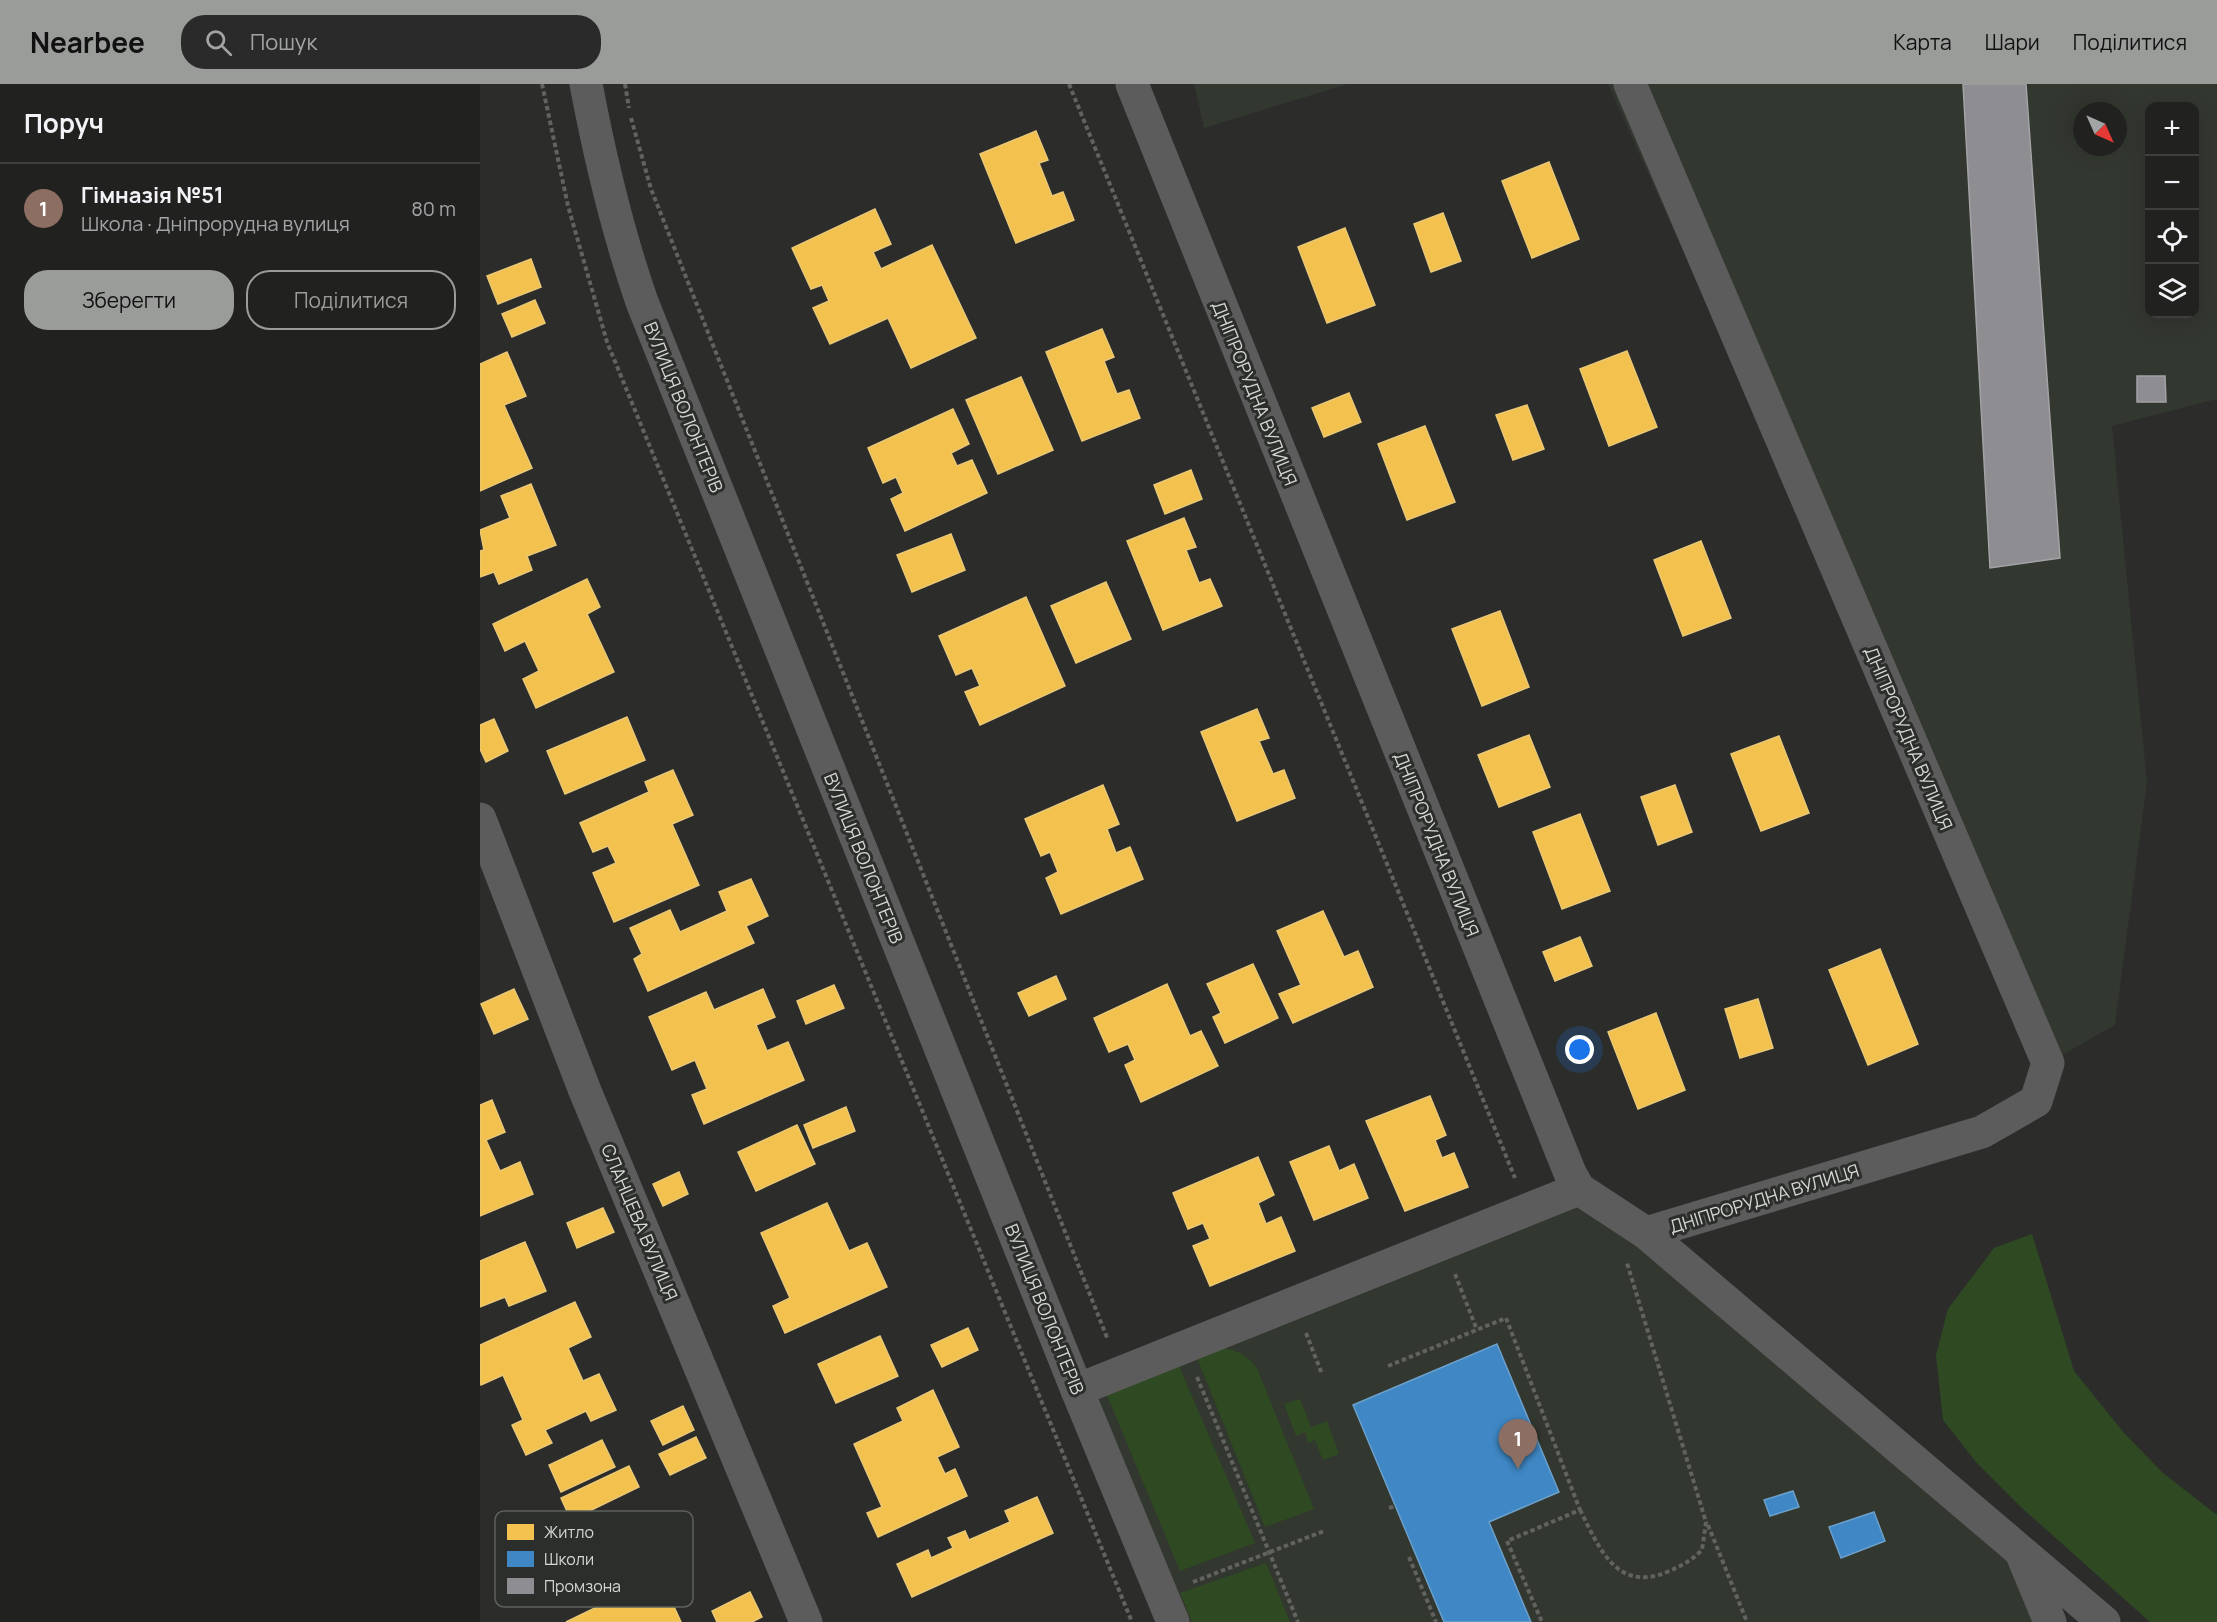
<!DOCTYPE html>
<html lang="uk">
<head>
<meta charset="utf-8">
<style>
  :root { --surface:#212220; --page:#292a29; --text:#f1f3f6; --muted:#a2a4a5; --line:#3e3f3e; --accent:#9a9c9a }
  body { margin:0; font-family:Manrope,sans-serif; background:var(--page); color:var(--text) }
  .controls { position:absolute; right:18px; top:18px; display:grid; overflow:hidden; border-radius:12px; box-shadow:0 6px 24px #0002 }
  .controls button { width:54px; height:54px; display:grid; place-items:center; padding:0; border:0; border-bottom:2px solid var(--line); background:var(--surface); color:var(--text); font:30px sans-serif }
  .compass { position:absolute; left:1593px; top:18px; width:54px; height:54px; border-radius:50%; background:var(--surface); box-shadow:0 6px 24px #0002; rotate:135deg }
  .you { position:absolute; left:1100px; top:966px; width:21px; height:21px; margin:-15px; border:4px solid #fff; border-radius:50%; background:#1a73e8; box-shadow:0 0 0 9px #1a73e833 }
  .badge { display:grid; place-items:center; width:39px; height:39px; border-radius:50%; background:var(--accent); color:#fff; font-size:20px; font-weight:700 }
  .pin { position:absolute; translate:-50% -50px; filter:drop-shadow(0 2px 3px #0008) }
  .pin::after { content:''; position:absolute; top:32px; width:21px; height:18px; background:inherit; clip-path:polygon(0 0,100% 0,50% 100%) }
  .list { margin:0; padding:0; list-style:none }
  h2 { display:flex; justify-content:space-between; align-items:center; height:78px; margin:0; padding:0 24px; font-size:26px }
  h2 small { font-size:20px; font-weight:400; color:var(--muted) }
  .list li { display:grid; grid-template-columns:39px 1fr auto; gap:18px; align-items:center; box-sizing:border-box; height:90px; padding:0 24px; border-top:2px solid var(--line) }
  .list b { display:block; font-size:22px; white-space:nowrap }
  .list p { margin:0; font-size:20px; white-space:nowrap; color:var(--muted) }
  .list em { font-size:20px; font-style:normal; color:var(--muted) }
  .actions { display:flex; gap:12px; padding:18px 24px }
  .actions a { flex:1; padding:14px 0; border:2px solid var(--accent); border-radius:24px; text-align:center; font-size:21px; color:var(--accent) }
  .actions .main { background:var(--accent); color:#111 }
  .icon { flex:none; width:33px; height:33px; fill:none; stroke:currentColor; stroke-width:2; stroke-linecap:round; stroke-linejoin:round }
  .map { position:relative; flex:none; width:1737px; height:1538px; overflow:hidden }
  header { display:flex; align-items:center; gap:36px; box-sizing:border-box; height:84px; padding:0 30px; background:var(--accent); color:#111 }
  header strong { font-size:28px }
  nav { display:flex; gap:33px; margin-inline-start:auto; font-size:21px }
  .search { width:420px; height:54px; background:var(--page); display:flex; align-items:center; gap:15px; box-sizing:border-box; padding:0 21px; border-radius:24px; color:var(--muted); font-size:22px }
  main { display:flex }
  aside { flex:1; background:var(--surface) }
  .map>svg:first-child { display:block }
</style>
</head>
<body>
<header>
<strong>Nearbee</strong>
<div class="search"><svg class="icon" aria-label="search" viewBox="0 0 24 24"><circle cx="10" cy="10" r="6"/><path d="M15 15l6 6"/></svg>Пошук</div>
<nav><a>Карта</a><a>Шари</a><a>Поділитися</a></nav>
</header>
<main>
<aside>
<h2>Поруч<small></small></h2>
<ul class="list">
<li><span class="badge" style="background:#8d6e63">1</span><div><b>Гімназія №51</b><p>Школа · Дніпрорудна вулиця</p></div><em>80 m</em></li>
</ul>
<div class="actions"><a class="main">Зберегти</a><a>Поділитися</a></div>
</aside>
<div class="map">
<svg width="1737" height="1538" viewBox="0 0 1737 1538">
  <rect width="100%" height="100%" fill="#2c2d2b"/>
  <!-- built -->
  <g fill="#32372f" fill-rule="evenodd">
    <polygon points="714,0 868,0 724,44"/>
    <path d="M 1128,0 L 1737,0 L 1737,315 L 1632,342 L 1667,698 L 1635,941 L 1568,979 ZM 1670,22 L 1714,22 L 1714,230 L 1670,230 ZM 1602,27 L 1638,27 L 1638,63 L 1602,63 Z"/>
    <polygon points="1099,1105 1540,1465 1570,1538 693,1538 597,1306"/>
  </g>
  <!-- green -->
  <g fill="#2f4a22">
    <polygon points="1552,1150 1594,1287 1644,1349 1683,1389 1737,1431 1737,1538 1670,1538 1542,1424 1496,1378 1463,1336 1456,1271 1468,1225 1514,1164"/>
    <path d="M 733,1264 C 753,1264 764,1268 777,1284 L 834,1425 L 785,1443 L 716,1271 Z"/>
    <polygon points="696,1275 775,1459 700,1487 624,1304"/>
    <polygon points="820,1315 831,1343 847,1337 859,1370 843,1376 835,1356 828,1359 825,1348 816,1352 804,1320"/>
    <polygon points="786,1479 810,1538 712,1538 700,1509"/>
  </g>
  <!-- homes -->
  <g fill="#f2c14e" stroke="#eac876" stroke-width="1.5">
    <polygon points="556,47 568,76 559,79 572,112 583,108 594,136 536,159 500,70"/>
    <polygon points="1069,78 1099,155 1052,174 1022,97"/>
    <polygon points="395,125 411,160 393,168 401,185 452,161 496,254 431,284 408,234 350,260 333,224 349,217 342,201 331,205 312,164"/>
    <polygon points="963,129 981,177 951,188 934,140"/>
    <polygon points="865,144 895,221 847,239 818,163"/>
    <polygon points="51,175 61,203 18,220 7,192"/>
    <polygon points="55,216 65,239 32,253 22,230"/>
    <polygon points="622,245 634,273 624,277 637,310 649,306 660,334 602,357 566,268"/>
    <polygon points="1147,267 1177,343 1129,362 1100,285"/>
    <polygon points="27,268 46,312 24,321 52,384 0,407 0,280"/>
    <polygon points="541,293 573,366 518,390 486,316"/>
    <polygon points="869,309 881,338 844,353 832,324"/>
    <polygon points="1047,321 1064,365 1033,376 1016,331"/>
    <polygon points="473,325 489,360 471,369 477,382 492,376 507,409 425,447 411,415 423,409 416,393 403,399 388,364"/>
    <polygon points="945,342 975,418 927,436 898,360"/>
    <polygon points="711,386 722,415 685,430 674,401"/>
    <polygon points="51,400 76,461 47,472 52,486 19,500 14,488 0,493 0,467 4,466 0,446 30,434 21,412"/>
    <polygon points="704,434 716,463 706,466 719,499 730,495 742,522 683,546 647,457"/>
    <polygon points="471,450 485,486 432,508 417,471"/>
    <polygon points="1221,457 1251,534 1203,552 1174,476"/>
    <polygon points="107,495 120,523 107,530 134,588 56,624 43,595 59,587 45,557 25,567 13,540"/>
    <polygon points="626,498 651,555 596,579 571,522"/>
    <polygon points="546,513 585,602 500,641 485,608 500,602 492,584 476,591 459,552"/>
    <polygon points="1020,527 1049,603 1002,622 972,545"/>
    <polygon points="777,625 789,654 779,657 793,690 804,686 815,714 757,737 721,648"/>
    <polygon points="147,633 165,676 85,710 67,667"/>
    <polygon points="14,635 28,667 6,678 0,665 0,641"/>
    <polygon points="1049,651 1070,703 1019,723 998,671"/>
    <polygon points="1299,652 1329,729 1281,747 1251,670"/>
    <polygon points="193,686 213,731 192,740 219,801 134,838 113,789 136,779 128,762 113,768 100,739 169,708 165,698"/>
    <polygon points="623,701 639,740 627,745 636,769 650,763 663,795 581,830 566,794 578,788 570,768 561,772 545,735"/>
    <polygon points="1195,701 1212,748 1178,761 1161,713"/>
    <polygon points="1100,730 1130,807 1082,825 1053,748"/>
    <polygon points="271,795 288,832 266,842 274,859 168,907 154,875 162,870 150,844 190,826 200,848 247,827 239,808"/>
    <polygon points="843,827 864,873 878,867 893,903 813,939 799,910 821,901 797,847"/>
    <polygon points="1100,853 1112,882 1075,897 1063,868"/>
    <polygon points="1400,865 1438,960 1388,981 1349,886"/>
    <polygon points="773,880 798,934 745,959 733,933 741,929 727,900"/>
    <polygon points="576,892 586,915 549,932 538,909"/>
    <polygon points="687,900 710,952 721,947 738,982 661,1018 645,981 655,976 648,960 629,968 614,934"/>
    <polygon points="354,901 364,924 326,940 317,917"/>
    <polygon points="34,905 48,935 14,950 1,920"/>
    <polygon points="283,905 295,933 276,941 287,967 308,958 324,996 224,1040 212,1011 227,1005 215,976 192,986 169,933 226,908 234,926"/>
    <polygon points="1278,915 1293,964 1260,974 1245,925"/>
    <polygon points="1176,929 1205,1006 1158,1025 1128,948"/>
    <polygon points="950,1012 966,1051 955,1056 962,1074 974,1069 988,1103 925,1127 886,1037"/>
    <polygon points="12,1016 25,1048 6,1056 20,1087 40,1078 53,1110 0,1132 0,1021"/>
    <polygon points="366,1023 375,1047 333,1064 324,1041"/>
    <polygon points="317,1041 335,1080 276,1107 258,1068"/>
    <polygon points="849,1062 859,1087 874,1080 888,1114 834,1136 810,1078"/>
    <polygon points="778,1073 794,1111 778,1119 786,1140 801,1133 815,1167 730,1202 713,1162 730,1155 723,1139 708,1145 693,1109"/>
    <polygon points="199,1088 208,1110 183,1122 173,1100"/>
    <polygon points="347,1119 369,1167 387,1159 407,1203 305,1249 293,1222 310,1214 281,1149"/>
    <polygon points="123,1124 134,1148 97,1164 87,1139"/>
    <polygon points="45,1158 66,1207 29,1222 25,1213 0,1223 0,1177"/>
    <polygon points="95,1218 111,1253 88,1264 103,1297 119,1290 136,1326 111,1337 106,1327 65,1346 72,1359 46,1371 32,1341 43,1336 23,1291 1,1301 0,1298 0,1261"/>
    <polygon points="488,1244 498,1266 462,1283 451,1261"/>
    <polygon points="400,1252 418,1292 356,1319 338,1280"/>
    <polygon points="453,1306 479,1363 457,1373 465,1390 475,1385 487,1412 398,1453 387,1429 402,1423 374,1360 423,1337 417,1324"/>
    <polygon points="203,1322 214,1346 183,1361 171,1337"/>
    <polygon points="216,1353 226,1374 190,1391 179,1370"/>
    <polygon points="122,1356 135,1383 81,1408 69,1381"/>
    <polygon points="149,1382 159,1403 91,1436 81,1414"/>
    <polygon points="557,1413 573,1449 432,1513 417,1480 448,1466 451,1474 473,1464 468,1454 485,1447 489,1456 530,1438 525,1427"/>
    <polygon points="180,1429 205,1481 180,1492 201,1538 86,1538 119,1522 105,1494 93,1499 70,1450 105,1433 117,1459"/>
    <polygon points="270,1508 282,1533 272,1538 237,1538 232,1527"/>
  </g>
  <!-- schools -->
  <g fill="#3f88c5" stroke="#6ca0ca" stroke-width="1.5">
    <polygon points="1017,1260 1079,1408 1009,1438 1051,1538 964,1538 873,1321"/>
    <polygon points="1313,1407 1319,1423 1290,1432 1284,1416"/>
    <polygon points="1394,1428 1405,1457 1361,1474 1349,1443"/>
  </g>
  <!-- industry -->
  <g fill="#8d8d92" stroke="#a3a3a6" stroke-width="1.5">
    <polygon points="1483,0 1546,0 1580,474 1510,484"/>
    <polygon points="1657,292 1685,292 1686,318 1657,318"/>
  </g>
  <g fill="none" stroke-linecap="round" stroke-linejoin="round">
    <!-- path -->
    <g stroke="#626261" stroke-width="4" stroke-dasharray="4.5 3" stroke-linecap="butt">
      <polyline points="62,0 88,122 127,258 652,1538"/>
      <polyline points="145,0 149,24"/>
      <polyline points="589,0 1035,1094"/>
      <polyline points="151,34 171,105 628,1256"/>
      <polyline points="975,1190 997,1246"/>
      <polyline points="826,1249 842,1290"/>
      <polyline points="908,1282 1026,1234 1100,1426 1027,1457 1062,1538"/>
      <polyline points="717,1293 818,1538"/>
      <polyline points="909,1424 915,1422"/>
      <path d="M 1100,1426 C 1119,1463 1136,1509 1187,1488 C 1201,1482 1211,1477 1222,1466 L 1226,1438 L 1147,1179"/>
      <polyline points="1228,1441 1267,1538"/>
      <polyline points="929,1473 956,1538"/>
      <polyline points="713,1498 844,1447"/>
    </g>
    <!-- minor -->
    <g stroke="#5c5c5c" stroke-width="33">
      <path d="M 106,0 C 120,74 137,146 162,218 L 597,1306 L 693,1538"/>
      <polyline points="652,0 1090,1089 1099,1105 1166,1149 1624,1538"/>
      <polyline points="1150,0 1568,979 1556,1017 1502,1048 1166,1149"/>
      <polyline points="0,735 105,1007 326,1538"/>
      <polyline points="597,1306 1099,1105"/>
      <polyline points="1543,1473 1570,1538"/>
    </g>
  </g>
  <g text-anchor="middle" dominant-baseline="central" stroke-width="6" stroke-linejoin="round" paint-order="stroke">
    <!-- street labels -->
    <g font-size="18" fill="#d6d7d5" stroke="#2b2e2a">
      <text transform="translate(775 309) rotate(68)">ДНІПРОРУДНА ВУЛИЦЯ</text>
      <text transform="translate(204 323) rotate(68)">ВУЛИЦЯ ВОЛОНТЕРІВ</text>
      <text transform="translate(1429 654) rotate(67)">ДНІПРОРУДНА ВУЛИЦЯ</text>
      <text transform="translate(957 760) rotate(68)">ДНІПРОРУДНА ВУЛИЦЯ</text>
      <text transform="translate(384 774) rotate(68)">ВУЛИЦЯ ВОЛОНТЕРІВ</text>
      <text transform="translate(1284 1114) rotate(-17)">ДНІПРОРУДНА ВУЛИЦЯ</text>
      <text transform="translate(160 1138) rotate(67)">СЛАНЦЕВА ВУЛИЦЯ</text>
      <text transform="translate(565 1225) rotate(68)">ВУЛИЦЯ ВОЛОНТЕРІВ</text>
    </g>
  </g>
  <!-- legend -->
  <rect x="15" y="1427" width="198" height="96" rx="9" fill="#2b2e2a" stroke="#5e615d" stroke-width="1.5"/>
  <rect x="27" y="1440" width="27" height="16" fill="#f2c14e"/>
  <rect x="27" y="1467" width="27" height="16" fill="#3f88c5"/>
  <rect x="27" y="1494" width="27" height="16" fill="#8d8d92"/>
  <g font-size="16" fill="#d6d7d5">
    <text x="64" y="1454">Житло</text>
    <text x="64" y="1481">Школи</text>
    <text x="64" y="1508">Промзона</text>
  </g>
</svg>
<div class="controls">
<button>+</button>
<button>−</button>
<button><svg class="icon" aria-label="locate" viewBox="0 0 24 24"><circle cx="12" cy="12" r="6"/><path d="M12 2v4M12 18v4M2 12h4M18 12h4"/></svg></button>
<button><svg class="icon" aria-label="layers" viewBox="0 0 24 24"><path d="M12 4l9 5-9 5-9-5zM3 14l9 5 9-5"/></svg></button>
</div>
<svg class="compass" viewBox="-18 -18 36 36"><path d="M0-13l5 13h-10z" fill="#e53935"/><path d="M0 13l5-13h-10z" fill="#a2a4a5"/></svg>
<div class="you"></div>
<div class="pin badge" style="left:1038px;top:1385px;background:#8d6e63">1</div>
</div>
</main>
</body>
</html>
